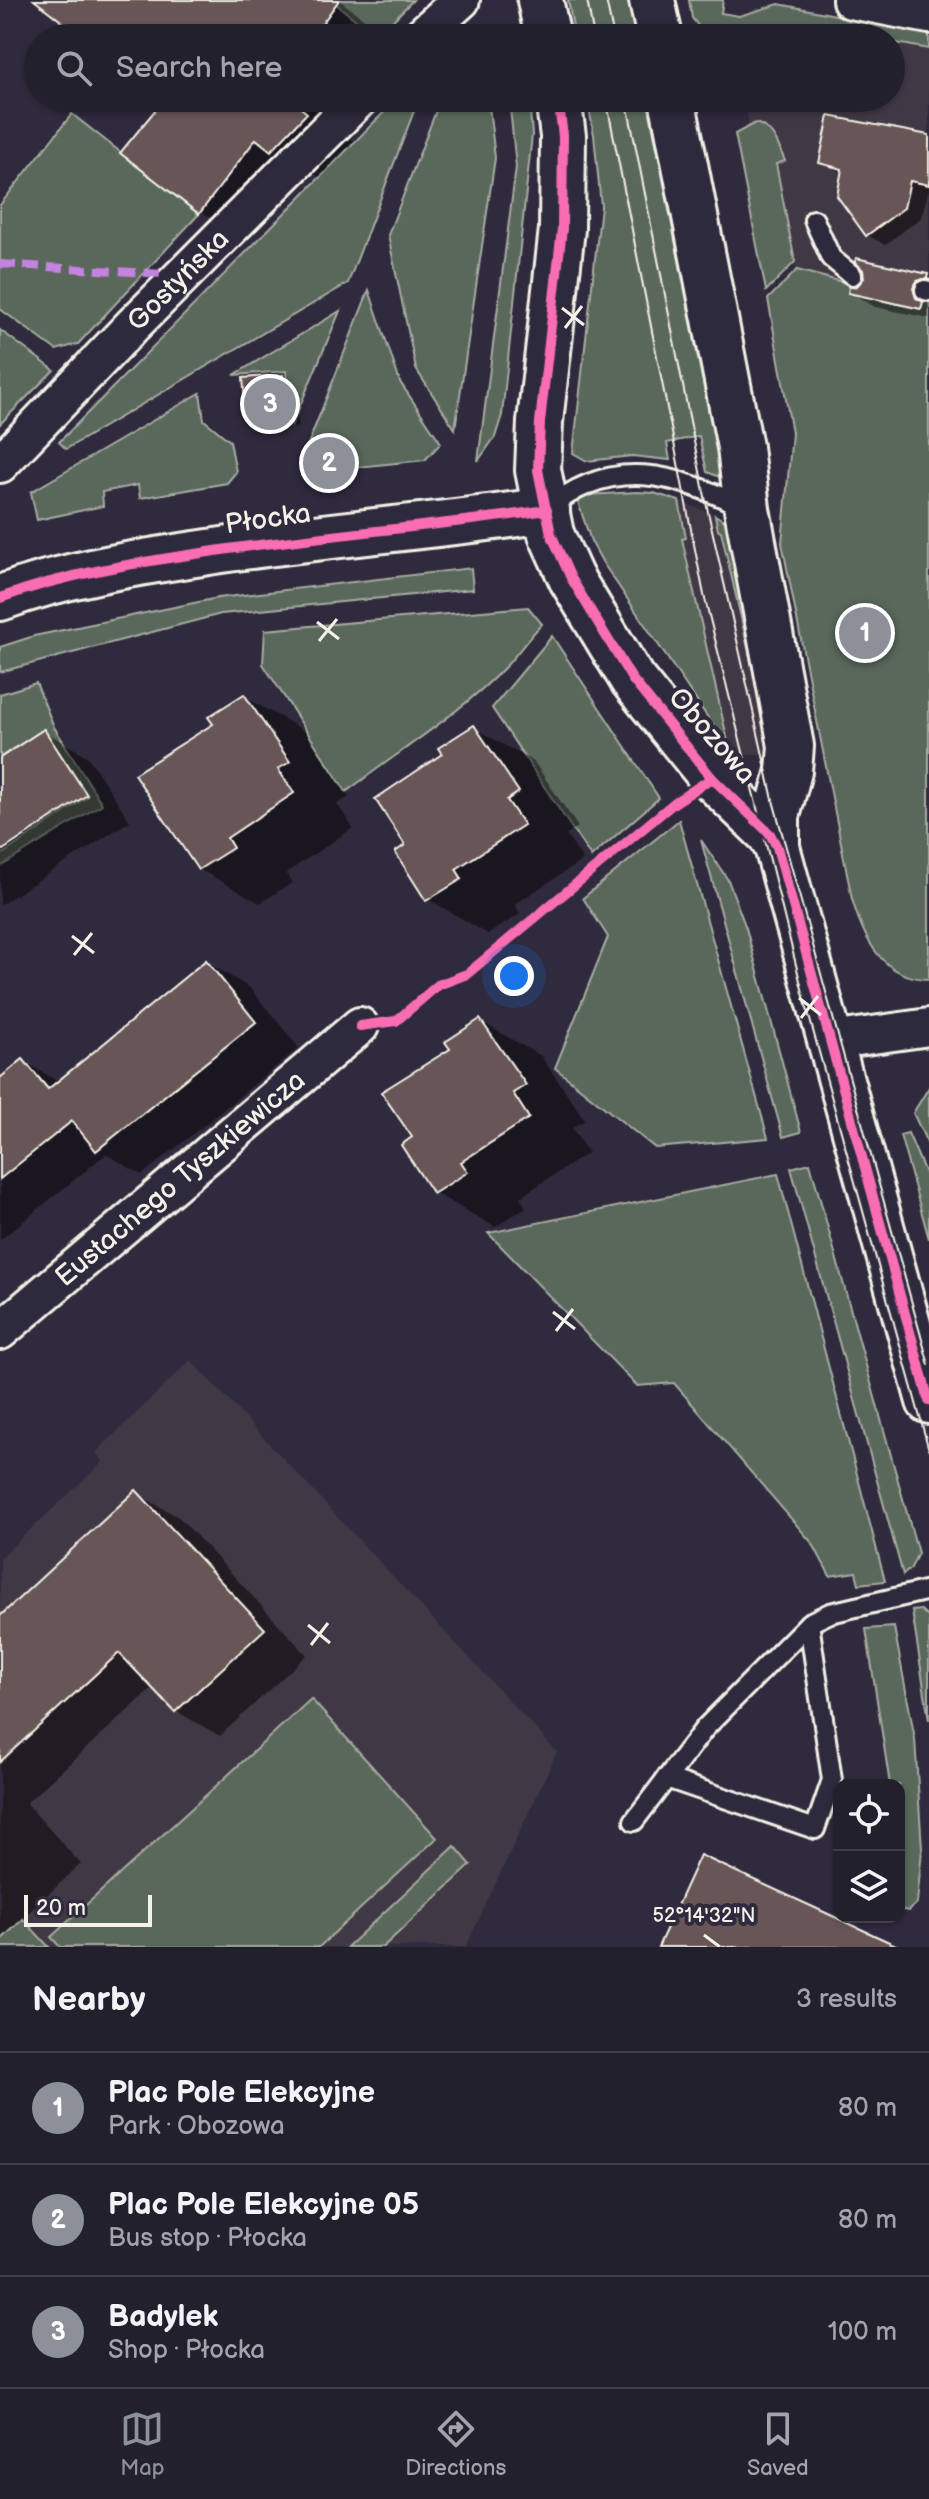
<!DOCTYPE html>
<html lang="en">
<head>
<meta charset="utf-8">
<style>
  :root { --surface:#23202e; --page:#2b2836; --text:#f1f3f6; --muted:#a3a3aa; --line:#403e4a; --accent:#8c9099 }
  body { margin:0; font-family:"Balsamiq Sans",sans-serif; background:var(--page); color:var(--text) }
  .controls { position:absolute; right:24px; bottom:24px; display:grid; overflow:hidden; border-radius:16px; box-shadow:0 2px 6px #0004 }
  .controls button { width:72px; height:72px; display:grid; place-items:center; padding:0; border:0; border-bottom:2px solid var(--line); background:var(--surface); color:var(--text); font:40px sans-serif }
  .scale { position:absolute; left:24px; bottom:20px; width:128px; box-sizing:border-box; padding-left:8px; border:4px solid #f4f1e8; border-top:0; font-size:22px; line-height:28px; white-space:nowrap; color:#f4f1e8; -webkit-text-stroke:6px #2f2a3d; paint-order:stroke }
  .you { position:absolute; left:514px; top:976px; width:28px; height:28px; margin:-20px; border:6px solid #fff; border-radius:50%; background:#1a73e8; box-shadow:0 0 0 12px #1a73e833 }
  .badge { display:grid; place-items:center; width:52px; height:52px; border-radius:50%; background:var(--accent); color:#fff; font-size:26px; font-weight:700 }
  .pin { position:absolute; translate:-50% -50%; border:4px solid #fff; box-shadow:0 2px 8px #0006 }
  .list { margin:0; padding:0; list-style:none }
  h2 { display:flex; justify-content:space-between; align-items:center; height:104px; margin:0; padding:0 32px; font-size:34px }
  h2 small { font-size:26px; font-weight:400; color:var(--muted) }
  .list li { display:grid; grid-template-columns:52px 1fr auto; gap:24px; align-items:center; box-sizing:border-box; height:112px; padding:0 32px; border-top:2px solid var(--line) }
  .list b { display:block; font-size:30px; white-space:nowrap }
  .list p { margin:0; font-size:26px; white-space:nowrap; color:var(--muted) }
  .list em { font-size:26px; font-style:normal; color:var(--muted) }
  .icon { flex:none; width:44px; height:44px; fill:none; stroke:currentColor; stroke-width:2; stroke-linecap:round; stroke-linejoin:round }
  .map { position:relative; flex:none; width:929px; height:1947px; overflow:hidden }
  .search { position:absolute; background:var(--surface); box-shadow:0 2px 6px #0004; left:24px; right:24px; top:24px; height:88px; display:flex; align-items:center; gap:20px; box-sizing:border-box; padding:0 28px; border-radius:44px; color:var(--muted); font-size:30px }
  .sheet { height:440px; background:var(--surface) }
  nav { display:flex; justify-content:space-around; align-items:center; box-sizing:border-box; height:112px; border-top:2px solid var(--line); background:var(--surface); font-size:22px; color:var(--muted) }
  nav a { display:grid; justify-items:center; gap:4px }
  nav .on { color:var(--accent) }
  .map>svg:first-child { display:block }
</style>
</head>
<body>
<div class="map">
<svg width="929" height="1947" viewBox="0 0 929 1947">
  <rect width="100%" height="100%" fill="#2f2a3d"/>
  <filter id="ink" filterUnits="userSpaceOnUse"><feTurbulence type="fractalNoise" baseFrequency=".0125" numOctaves="2"/><feDisplacementMap in="SourceGraphic" scale="16" xChannelSelector="R" yChannelSelector="G"/><feConvolveMatrix kernelMatrix="1 2 1 2 8 2 1 2 1" color-interpolation-filters="sRGB"/></filter>
  <g filter="url(#ink)">
    <!-- built -->
    <g fill="#403844">
      <polygon points="891,42 929,49 929,299 921,309 848,293 849,284 797,270 776,163 784,161 772,132 764,125 749,125 744,98 891,98"/>
      <polygon points="679,501 715,515 718,530 721,530 771,748 762,754 747,755 735,750 728,742 682,538 686,538"/>
      <polygon points="191,1360 557,1752 466,1947 0,1947 0,1558 103,1462 96,1452"/>
    </g>
    <!-- green -->
    <g fill="#5a675c" stroke="#a7aca2" stroke-width="2">
      <polygon points="331,0 413,0 377,37"/>
      <polygon points="568,0 628,0 636,38 575,38"/>
      <polygon points="689,0 723,0 721,13 739,16 779,4 929,33 929,49 891,42 891,38 872,38 835,31 833,38 708,38 692,18"/>
      <polygon points="398,98 419,98 348,283 66,449 59,442"/>
      <polygon points="441,98 488,98 495,158 455,429 416,369 388,235"/>
      <polygon points="509,98 529,98 532,135 502,415 495,437 478,461 516,167"/>
      <polygon points="587,98 647,98 722,478 707,472 699,436 667,443 670,460 632,456 587,461 573,453 601,206 594,135"/>
      <polygon points="72,114 199,214 78,344 56,350 0,309 0,205"/>
      <path d="M 755,123 C 774,128 778,145 785,161 L 776,164 L 795,262 L 766,291 L 735,134 Z"/>
      <path d="M 797,270 L 850,284 L 849,293 L 920,309 L 923,298 L 929,299 L 929,979 C 882,979 863,937 852,899 L 782,543 L 792,433 L 768,299 Z"/>
      <polygon points="369,290 400,382 441,443 425,460 348,468 346,456 314,459 314,469 308,465 307,447"/>
      <polygon points="340,311 291,427 286,371 234,375"/>
      <polygon points="0,330 54,370 0,424"/>
      <polygon points="200,393 204,420 230,441 236,472 227,483 140,498 138,485 102,492 103,506 37,520 31,492"/>
      <polygon points="637,492 654,493 679,501 686,538 682,539 728,742 721,737 603,563 591,541 578,502 587,495"/>
      <polygon points="715,515 728,523 771,748 721,531 718,530"/>
      <polygon points="471,568 473,589 221,614 0,672 0,647 34,636 218,598"/>
      <path d="M 528,607 L 542,624 C 529,637 518,653 506,666 C 461,713 398,752 346,792 L 263,664 L 265,630 Z"/>
      <polygon points="552,636 659,798 591,857 492,708"/>
      <polygon points="36,683 54,727 102,804 0,867 0,856 87,797 43,730 0,757 0,694"/>
      <polygon points="679,820 768,1138 655,1148 555,1068 608,937 583,898"/>
      <polygon points="701,840 728,880 746,928 801,1132 783,1137"/>
      <polygon points="929,1087 929,1147 913,1113"/>
      <polygon points="908,1133 929,1182 929,1239 900,1135"/>
      <polygon points="810,1163 918,1553 911,1568 903,1575 791,1168"/>
      <polygon points="778,1174 885,1581 859,1584 856,1572 830,1576 813,1544 674,1383 637,1386 488,1233"/>
      <polygon points="921,1610 929,1618 929,1720 912,1611"/>
      <polygon points="894,1627 915,1739 922,1849 917,1903 908,1911 899,1909 899,1785 890,1785 866,1629"/>
      <polygon points="311,1699 437,1838 319,1947 60,1947 51,1937"/>
      <polygon points="455,1846 471,1865 383,1947 347,1947"/>
      <polygon points="23,1919 49,1947 0,1947 0,1941"/>
    </g>
    <!-- shadow -->
    <g fill="#0007">
      <polygon points="52,0 339,0 383,33 379,38 81,38 83,35"/>
      <polygon points="167,98 336,98 322,117 354,141 320,177 303,167 247,240 200,212"/>
      <polygon points="929,137 929,190 921,218 885,245 867,235 843,173 821,162"/>
      <polygon points="857,260 929,277 929,318 875,307 850,292 858,288 866,278 865,269"/>
      <polygon points="282,377 295,384 298,427 262,430 249,423"/>
      <polygon points="244,697 305,731 349,797 337,804 353,828 286,873 292,883 260,903 199,869 216,724"/>
      <polygon points="474,728 534,762 578,827 566,835 583,860 515,904 520,914 488,934 428,899 407,845 445,755"/>
      <polygon points="44,731 88,757 130,821 0,905 0,760"/>
      <polygon points="206,962 250,988 299,1048 142,1175 106,1154 0,1240 0,1080 23,1061 59,1082"/>
      <polygon points="480,1021 541,1056 585,1120 572,1128 588,1153 520,1197 526,1207 495,1227 435,1193 415,1138"/>
      <polygon points="136,1493 180,1518 307,1655 220,1736 176,1711 154,1687 26,1803 81,1864 0,1939 0,1619"/>
    </g>
    <!-- building -->
    <g fill="#685756" stroke="#f4f1e8" stroke-width="2">
      <polygon points="34,0 339,0 312,38 83,38"/>
      <polygon points="165,98 289,98 307,113 271,151 256,139 199,214 120,153"/>
      <polygon points="829,116 929,135 929,185 910,181 904,208 866,236 837,196 842,169 819,163"/>
      <polygon points="856,258 928,274 927,278 917,281 913,288 916,298 923,302 921,309 848,293 849,287 857,286 864,278 863,270 855,262"/>
      <polygon points="283,375 286,421 247,424 243,378"/>
      <polygon points="244,694 290,762 278,769 294,793 227,838 233,848 198,870 134,774 213,724 208,717"/>
      <polygon points="474,725 519,792 507,800 524,825 456,869 462,879 426,901 395,852 405,845 375,799 442,754 438,748"/>
      <polygon points="44,729 87,795 0,852 0,758"/>
      <polygon points="206,960 256,1022 96,1151 72,1121 0,1179 0,1078 23,1059 48,1089"/>
      <polygon points="480,1019 526,1085 513,1093 529,1118 461,1162 468,1172 433,1194 401,1145 412,1137 381,1092 450,1049 445,1042"/>
      <polygon points="136,1490 265,1629 175,1712 119,1653 0,1762 0,1616"/>
      <polygon points="700,1855 900,1947 658,1947"/>
    </g>
    <g fill="none" stroke-linecap="round" stroke-linejoin="round">
      <!-- lane casing -->
      <g stroke="#f4f1e8" stroke-width="24">
        <g id="lane">
          <polyline points="814,220 831,258 852,275"/>
          <polyline points="925,290 929,291"/>
          <path d="M 547,510 C 611,454 676,474 745,508"/>
          <polyline points="666,1778 815,1829 832,1780 809,1623"/>
          <polyline points="634,1821 705,1728 809,1623 830,1613 929,1590"/>
        </g>
      </g>
      <!-- street casing -->
      <g stroke="#f4f1e8" stroke-width="42">
        <g id="street">
          <polyline points="851,0 929,15"/>
          <polyline points="419,38 461,0"/>
          <path id="s1" d="M 0,464 L 133,325 L 360,98"/>
          <polyline points="830,1041 929,1027"/>
          <path id="s2" d="M 0,1331 L 360,1026"/>
        </g>
      </g>
      <!-- secondary casing -->
      <g stroke="#f4f1e8" stroke-width="50">
        <g id="secondary">
          <polyline points="540,0 548,38"/>
          <polyline points="652,0 660,38"/>
          <polyline points="558,98 563,136 562,229 540,422 538,470 551,534 571,578 632,679 712,778 770,834 777,847 929,1401"/>
          <polyline points="672,98 740,447 747,509 791,746 789,771 777,816 777,847"/>
          <path d="M 0,598 C 65,574 134,563 202,553 C 317,535 432,527 547,510"/>
        </g>
      </g>
      <!-- lane -->
      <use href="#lane" stroke="#2f2a3d" stroke-width="18"/>
      <!-- street -->
      <use href="#street" stroke="#2f2a3d" stroke-width="36"/>
      <!-- secondary -->
      <use href="#secondary" stroke="#2f2a3d" stroke-width="44"/>
      <!-- tram -->
      <g stroke="#f4f1e8" stroke-width="2">
        <polyline points="587,0 594,38"/>
        <polyline points="606,0 614,38"/>
        <polyline points="606,98 704,595 806,1005 929,1450"/>
        <polyline points="626,98 708,512 774,804 929,1365"/>
      </g>
      <!-- quiet -->
      <polyline stroke="#c483df" stroke-width="8" stroke-dasharray="16 8" stroke-linecap="butt" points="0,264 164,274"/>
      <!-- cycleway casing -->
      <g stroke="#2f2a3d" stroke-width="15">
        <g id="cycleway">
          <polyline points="558,98 563,136 562,229 540,422 538,470 551,534 571,578 632,679 712,778 770,834 777,847 929,1401"/>
          <path d="M 0,598 C 65,574 134,563 202,553 C 317,535 432,527 547,510"/>
          <polyline points="360,1026 396,1021 438,985 467,974 674,803 712,778"/>
        </g>
      </g>
      <!-- cycleway -->
      <use href="#cycleway" stroke="#f96db3" stroke-width="10"/>
    </g>
  </g>
  <!-- ticks -->
  <path fill="none" stroke="#f4f1e8" stroke-width="3" d="M 562,308 L 584,325M 565,328 L 582,306M 317,622 L 339,639M 319,641 L 337,619M 72,936 L 94,953M 74,955 L 92,933M 799,998 L 821,1015M 801,1018 L 818,996M 553,1312 L 575,1329M 556,1331 L 573,1309M 308,1625 L 330,1643M 311,1645 L 328,1623M 704,1935 L 720,1947"/>
  <g text-anchor="middle" dominant-baseline="central" stroke-width="8" stroke-linejoin="round" paint-order="stroke">
    <!-- street labels -->
    <g font-size="28" fill="#f4f1e8" stroke="#2f2a3d">
      <text stroke="none"><textPath href="#s1" startOffset="256">Gostyńska</textPath></text>
      <text transform="translate(268 519) rotate(-8)">Płocka</text>
      <text transform="translate(712 736) rotate(49)">Obozowa</text>
      <text stroke="none"><textPath href="#s2" startOffset="236">Eustachego Tyszkiewicza</textPath></text>
    </g>
  </g>
  <g font-size="20" text-anchor="middle" fill="#f4f1e8" stroke="#2f2a3d" stroke-width="8" stroke-linejoin="round" paint-order="stroke">
    <text x="704" y="1922">52°14'32"N</text>
  </g>
</svg>
<div class="controls">
<button><svg class="icon" aria-label="locate" viewBox="0 0 24 24"><circle cx="12" cy="12" r="6"/><path d="M12 2v4M12 18v4M2 12h4M18 12h4"/></svg></button>
<button><svg class="icon" aria-label="layers" viewBox="0 0 24 24"><path d="M12 4l9 5-9 5-9-5zM3 14l9 5 9-5"/></svg></button>
</div>
<div class="scale">20 m</div>
<div class="you"></div>
<div class="pin badge" style="left:865px;top:633px">1</div>
<div class="pin badge" style="left:329px;top:463px">2</div>
<div class="pin badge" style="left:270px;top:404px">3</div>
<div class="search"><svg class="icon" aria-label="search" viewBox="0 0 24 24"><circle cx="10" cy="10" r="6"/><path d="M15 15l6 6"/></svg>Search here</div>
</div>
<section class="sheet">
<h2>Nearby<small>3 results</small></h2>
<ul class="list">
<li><span class="badge">1</span><div><b>Plac Pole Elekcyjne</b><p>Park · Obozowa</p></div><em>80 m</em></li>
<li><span class="badge">2</span><div><b>Plac Pole Elekcyjne 05</b><p>Bus stop · Płocka</p></div><em>80 m</em></li>
<li><span class="badge">3</span><div><b>Badylek</b><p>Shop · Płocka</p></div><em>100 m</em></li>
</ul>
</section>
<nav>
<a class="on"><svg class="icon" aria-label="map" viewBox="0 0 24 24"><path d="M3 6l6-2 6 2 6-2v14l-6 2-6-2-6 2zM9 4v14M15 6v14"/></svg>Map</a>
<a><svg class="icon" aria-label="directions" viewBox="0 0 24 24"><path d="M12 3l9 9-9 9-9-9zM9 14v-3h6M13 9l2 2-2 2"/></svg>Directions</a>
<a><svg class="icon" aria-label="saved" viewBox="0 0 24 24"><path d="M7 4h10v16l-5-4-5 4z"/></svg>Saved</a>
</nav>
</body>
</html>
